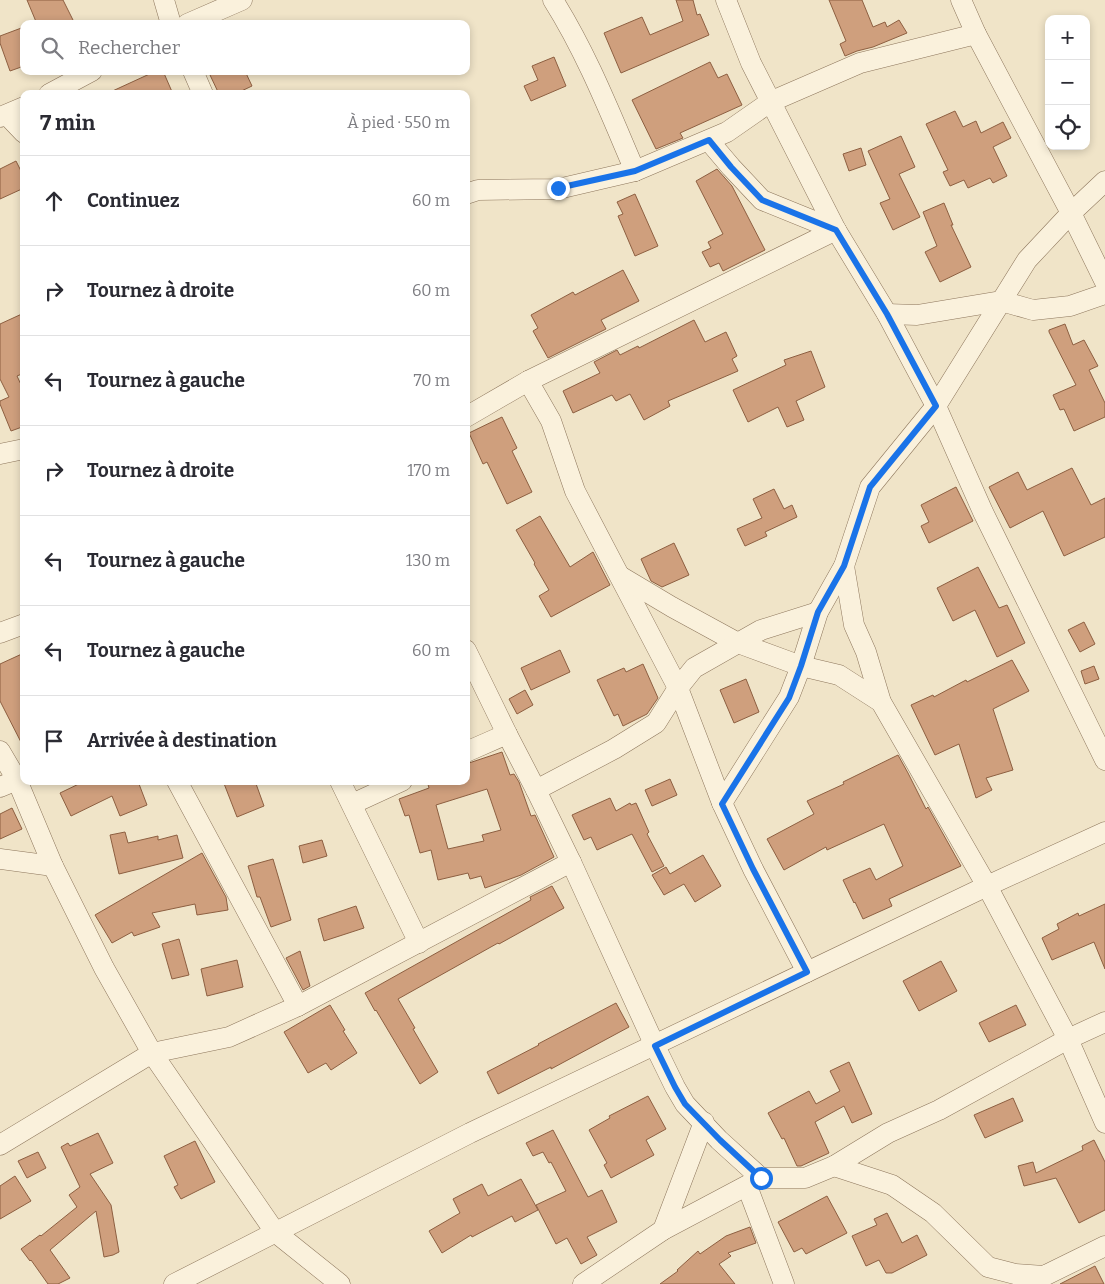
<!DOCTYPE html>
<html lang="fr">
<head>
<meta charset="utf-8">
<style>
  :root { --surface:#fff; --page:#f7f7f7; --text:#2b2b33; --muted:#7c7c81; --line:#e1e1e2 }
  body { margin:0; font-family:Bitter,serif; background:var(--page); color:var(--text) }
  .controls { position:absolute; right:15px; top:15px; display:grid; overflow:hidden; border-radius:10px; box-shadow:0 2px 8px #0003 }
  .controls button { width:45px; height:45px; display:grid; place-items:center; padding:0; border:0; border-bottom:1px solid var(--line); background:var(--surface); color:var(--text); font:25px sans-serif }
  .stop { position:absolute; width:15px; height:15px; margin:-11px; border:4px solid #1a73e8; border-radius:50%; background:#fff }
  .stop.end { background:#1a73e8; border-color:#fff; box-shadow:0 1px 5px #0008 }
  .list { margin:0; padding:0; list-style:none }
  h2 { display:flex; justify-content:space-between; align-items:center; height:65px; margin:0; padding:0 20px; font-size:21px }
  h2 small { font-size:16px; font-weight:400; color:var(--muted) }
  .list li { display:grid; grid-template-columns:32px 1fr auto; gap:15px; align-items:center; box-sizing:border-box; height:90px; padding:0 20px; border-top:1px solid var(--line) }
  .list b { display:block; font-size:19px; white-space:nowrap }
  .list em { font-size:16px; font-style:normal; color:var(--muted) }
  .icon { flex:none; width:28px; height:28px; fill:none; stroke:currentColor; stroke-width:2; stroke-linecap:round; stroke-linejoin:round }
  .map { position:relative; flex:none; width:1105px; height:1284px; overflow:hidden }
  .search { position:absolute; background:var(--surface); box-shadow:0 2px 8px #0003; left:20px; top:20px; width:450px; height:55px; display:flex; align-items:center; gap:12px; box-sizing:border-box; padding:0 18px; border-radius:10px; color:var(--muted); font-size:19px }
  .panel { position:absolute; background:var(--surface); box-shadow:0 2px 8px #0003; left:20px; top:90px; width:450px; height:695px; border-radius:10px }
  .map>svg:first-child { display:block }
</style>
</head>
<body>
<div class="map">
<svg width="1105" height="1284" viewBox="0 0 1105 1284">
  <rect width="100%" height="100%" fill="#f0e4c8"/>
  <!-- building -->
  <g fill="#cf9f7d" stroke="#8d5f41" fill-rule="evenodd">
    <polygon points="27,0 63,0 75,24 37,24"/>
    <polygon points="676,0 693,0 697,15 700,14 709,35 621,73 604,33 642,17 650,35 683,21"/>
    <polygon points="829,0 862,0 873,27 885,22 887,27 899,20 907,33 873,47 857,51 845,56 840,44 846,41"/>
    <polygon points="24,27 24,66 10,71 0,43 0,36"/>
    <polygon points="554,57 566,86 531,101 524,86 538,80 532,66"/>
    <polygon points="710,62 718,78 727,74 742,105 680,133 683,138 656,149 632,100"/>
    <polygon points="156,71 163,71 173,94 106,94"/>
    <polygon points="219,71 245,71 252,86 235,94 219,94 210,75"/>
    <polygon points="955,111 963,127 976,121 981,133 1003,122 1011,138 993,147 1007,176 993,183 990,178 968,188 964,180 950,186 943,172 948,170 926,124"/>
    <polygon points="901,136 915,167 899,174 920,217 893,230 880,203 890,199 868,151"/>
    <polygon points="861,148 866,165 849,171 843,154"/>
    <polygon points="16,161 24,177 24,188 0,199 0,169"/>
    <polygon points="717,169 732,186 765,250 723,271 719,263 710,267 702,252 711,248 708,242 723,234 696,181"/>
    <polygon points="635,194 658,246 635,256 618,216 623,214 617,202"/>
    <polygon points="944,203 953,225 951,225 971,267 940,282 925,252 937,246 923,212"/>
    <polygon points="623,270 639,301 601,320 606,329 548,358 533,331 538,328 531,315 573,292 575,295"/>
    <polygon points="24,313 24,373 17,376 24,391 24,430 22,427 11,431 0,404 0,401 9,397 0,379 0,324"/>
    <polygon points="694,320 705,342 726,332 737,356 732,359 738,371 668,401 670,406 644,420 630,394 616,401 612,395 573,413 563,391 600,373 594,362 617,350 620,355 638,346 639,348"/>
    <polygon points="1065,324 1073,345 1084,340 1098,366 1089,370 1105,403 1105,417 1074,431 1064,409 1060,410 1053,395 1076,385 1049,332 1049,330"/>
    <polygon points="811,351 825,387 796,401 804,420 787,427 778,407 748,422 733,390 786,365 784,360"/>
    <polygon points="502,417 517,448 512,451 532,492 507,504 487,462 483,464 469,433"/>
    <polygon points="1072,468 1091,505 1105,498 1105,537 1064,556 1043,511 1010,528 989,487 1018,472 1027,490"/>
    <polygon points="956,487 973,521 929,543 921,526 929,522 921,505"/>
    <polygon points="774,489 784,509 792,505 797,517 765,532 767,536 745,546 737,529 762,518 753,499"/>
    <polygon points="540,516 570,567 593,552 610,585 551,617 539,596 549,590 534,564 535,563 516,530"/>
    <polygon points="674,543 689,575 662,587 651,581 641,559"/>
    <polygon points="978,567 999,608 1007,605 1025,643 997,657 975,610 953,621 937,588"/>
    <polygon points="1084,622 1095,644 1080,652 1068,630"/>
    <polygon points="560,650 570,672 531,690 521,668"/>
    <polygon points="24,653 24,748 0,701 0,664"/>
    <polygon points="1012,660 1029,691 993,709 1013,770 986,778 992,790 976,798 959,744 935,755 911,705 933,695 934,697 966,680 967,682"/>
    <polygon points="643,664 658,698 647,714 623,726 618,714 614,716 597,680 624,668 626,672"/>
    <polygon points="1094,666 1099,679 1085,684 1081,671"/>
    <polygon points="746,679 759,712 734,723 720,690"/>
    <polygon points="525,690 533,705 517,714 509,699"/>
    <path d="M 502,752 L 510,775 L 514,774 L 519,782 L 531,816 L 535,815 L 554,857 L 521,875 L 485,888 L 481,876 L 470,879 L 468,873 L 438,880 L 431,850 L 420,853 L 409,815 L 405,816 L 399,799 L 429,788 L 427,781 L 466,781 L 466,764 ZM 487,789 L 501,830 L 482,835 L 484,841 L 448,849 L 436,805 Z"/>
    <polygon points="898,755 908,773 926,809 928,807 961,866 889,899 892,906 863,919 855,902 854,903 843,880 870,868 876,880 903,866 884,824 827,850 826,847 784,870 767,839 814,814 807,801 844,784 843,782"/>
    <polygon points="670,779 677,795 652,806 645,790"/>
    <polygon points="85,781 144,781 139,784 147,805 120,816 112,796 71,816 60,793"/>
    <polygon points="223,781 255,781 264,806 237,817"/>
    <polygon points="610,798 616,811 630,803 631,805 636,803 649,832 647,834 664,866 652,872 632,834 597,850 591,837 584,840 572,815"/>
    <polygon points="12,808 22,829 0,839 0,814"/>
    <polygon points="125,832 128,843 158,836 158,840 177,835 183,858 119,874 110,835"/>
    <polygon points="322,840 327,856 303,863 299,846"/>
    <polygon points="202,853 226,897 228,910 197,915 195,904 152,913 160,927 134,936 132,932 112,943 95,915"/>
    <polygon points="703,855 721,886 695,902 684,884 664,895 652,875 666,867 670,874"/>
    <polygon points="273,859 291,920 271,927 260,897 257,897 248,866"/>
    <polygon points="552,886 564,908 499,944 498,943 398,999 415,1028 413,1029 438,1072 420,1084 376,1010 375,1011 365,993 531,900 530,897"/>
    <polygon points="1105,904 1105,969 1094,942 1052,960 1042,938 1059,929 1057,924 1078,913 1079,916"/>
    <polygon points="356,906 364,928 324,941 318,919"/>
    <polygon points="179,939 189,975 172,979 162,944"/>
    <polygon points="300,951 310,986 303,990 286,958"/>
    <polygon points="237,960 243,987 207,996 201,969"/>
    <polygon points="941,961 957,991 919,1011 903,981"/>
    <polygon points="616,1003 629,1027 551,1069 551,1067 498,1094 487,1072 539,1045 538,1044"/>
    <polygon points="330,1005 345,1030 343,1031 357,1053 331,1070 326,1063 308,1073 284,1032"/>
    <polygon points="1016,1005 1026,1025 989,1042 979,1023"/>
    <polygon points="849,1062 872,1114 852,1123 844,1106 815,1122 829,1153 801,1166 797,1166 784,1138 782,1139 768,1113 809,1091 816,1104 840,1091 830,1071"/>
    <polygon points="648,1096 666,1129 646,1140 654,1155 611,1178 604,1165 607,1163 589,1130 610,1118 609,1116"/>
    <polygon points="1013,1098 1023,1121 985,1138 974,1115"/>
    <polygon points="553,1130 588,1197 602,1190 617,1222 587,1237 597,1255 581,1264 567,1238 556,1244 536,1205 566,1191 551,1162 549,1163 543,1152 533,1156 526,1143"/>
    <polygon points="98,1133 113,1163 90,1174 111,1205 119,1252 113,1255 104,1257 96,1211 50,1250 70,1278 58,1284 48,1284 31,1260 30,1261 21,1249 40,1235 41,1236 77,1207 69,1195 80,1187 61,1147 68,1143 70,1146"/>
    <polygon points="1094,1140 1105,1162 1105,1210 1079,1223 1056,1178 1024,1186 1018,1166 1033,1162 1036,1173 1083,1150 1082,1146"/>
    <polygon points="195,1141 215,1182 181,1199 174,1187 178,1185 164,1156"/>
    <polygon points="38,1152 46,1168 27,1178 18,1161"/>
    <polygon points="15,1176 31,1201 0,1219 0,1186"/>
    <polygon points="521,1179 538,1210 515,1222 512,1216 472,1237 471,1235 442,1253 429,1231 460,1213 453,1199 482,1184 488,1196"/>
    <polygon points="827,1196 847,1233 806,1254 802,1248 794,1252 778,1222"/>
    <polygon points="887,1213 902,1243 917,1235 927,1255 892,1273 886,1273 879,1260 866,1266 852,1236 877,1225 874,1219"/>
    <polygon points="750,1227 756,1243 728,1253 731,1256 719,1264 735,1284 660,1284 678,1271 677,1270 698,1251 700,1254 726,1236"/>
    <polygon points="1095,1266 1104,1284 1060,1284"/>
  </g>
  <g fill="none" stroke-linecap="round" stroke-linejoin="round">
    <!-- street casing -->
    <g stroke="#8d765c" stroke-width="21">
      <g id="street">
        <polyline points="164,0 171,24"/>
        <path d="M 553,0 C 587,54 610,113 635,171"/>
        <polyline points="726,0 751,63 836,230 887,314 936,406 983,512 1105,760"/>
        <polyline points="961,0 976,34 1071,213 1105,282"/>
        <polyline points="187,24 242,0"/>
        <polyline points="193,71 203,94"/>
        <polyline points="49,94 92,71"/>
        <polyline points="7,115 24,133"/>
        <polyline points="0,117 24,107"/>
        <polyline points="709,141 731,167 762,200 836,230"/>
        <polyline points="466,194 478,190 558,189 635,171 727,132 770,102 860,63 976,34"/>
        <polyline points="887,314 917,315 1001,301 1033,310 1070,306 1105,294"/>
        <polyline points="528,381 551,421 575,491 678,688 722,803 753,869 807,972"/>
        <polyline points="466,417 528,381 836,230"/>
        <polyline points="0,454 24,449"/>
        <polyline points="844,566 854,625 866,652 881,702 987,886 1068,1039 1105,1123"/>
        <polyline points="620,576 672,607 738,643 801,666 839,675 881,702"/>
        <polyline points="0,633 24,624"/>
        <polyline points="466,650 507,734 536,790 571,862 655,1046 675,1087 685,1104 719,1140 761,1178"/>
        <polyline points="0,751 17,780 53,866 104,968 152,1053 275,1232 340,1284"/>
        <polyline points="466,752 507,734"/>
        <polyline points="177,781 298,1006"/>
        <polyline points="340,781 419,943"/>
        <polyline points="0,787 24,777"/>
        <polyline points="536,790 614,749 656,723 678,688 694,668 761,630 818,612"/>
        <polyline points="722,803 789,697 801,666 818,612 844,566 870,487 936,406 1027,260 1071,213 1105,181"/>
        <polyline points="352,804 402,781"/>
        <polyline points="0,859 53,866"/>
        <polyline points="0,1145 152,1053 229,1037 298,1006 571,862"/>
        <polyline points="834,1166 892,1185 933,1213 988,1267 1015,1274 1044,1276 1105,1246"/>
        <polyline points="747,1186 784,1284"/>
        <polyline points="663,1230 704,1122"/>
        <polyline points="174,1284 470,1133 987,886 1105,832"/>
        <polyline points="583,1284 663,1230 761,1178 805,1178 834,1166 888,1133 939,1110 1068,1039 1105,1022"/>
      </g>
    </g>
    <!-- street -->
    <use href="#street" stroke="#faf1dc" stroke-width="20"/>
  </g>
  <g fill="none" stroke-linecap="round" stroke-linejoin="round">
    <!-- route -->
    <polyline stroke="#1a73e8" stroke-width="6" points="558,188 635,171 709,140 731,167 762,200 836,230 887,314 936,406 870,487 844,566 818,612 801,666 789,698 722,804 753,869 807,972 655,1046 675,1087 685,1104 720,1140 761,1178"/>
  </g>
</svg>
<div class="controls">
<button>+</button>
<button>−</button>
<button><svg class="icon" aria-label="locate" viewBox="0 0 24 24"><circle cx="12" cy="12" r="6"/><path d="M12 2v4M12 18v4M2 12h4M18 12h4"/></svg></button>
</div>
<div class="stop" style="left:761px;top:1178px"></div>
<div class="stop end" style="left:558px;top:188px"></div>
<div class="search"><svg class="icon" aria-label="search" viewBox="0 0 24 24"><circle cx="10" cy="10" r="6"/><path d="M15 15l6 6"/></svg>Rechercher</div>
<section class="panel">
<h2>7 min<small>À pied · 550 m</small></h2>
<ul class="list">
<li><svg class="icon" aria-label="ahead" viewBox="0 0 24 24"><path d="M12 20V5M6 11l6-6 6 6"/></svg><div><b>Continuez</b></div><em>60 m</em></li>
<li><svg class="icon" aria-label="right" viewBox="0 0 24 24"><path d="M7 20v-9h11M14 6l5 5-5 5"/></svg><div><b>Tournez à droite</b></div><em>60 m</em></li>
<li><svg class="icon" aria-label="left" viewBox="0 0 24 24"><path d="M17 20v-9H6M10 6l-5 5 5 5"/></svg><div><b>Tournez à gauche</b></div><em>70 m</em></li>
<li><svg class="icon" aria-label="right" viewBox="0 0 24 24"><path d="M7 20v-9h11M14 6l5 5-5 5"/></svg><div><b>Tournez à droite</b></div><em>170 m</em></li>
<li><svg class="icon" aria-label="left" viewBox="0 0 24 24"><path d="M17 20v-9H6M10 6l-5 5 5 5"/></svg><div><b>Tournez à gauche</b></div><em>130 m</em></li>
<li><svg class="icon" aria-label="left" viewBox="0 0 24 24"><path d="M17 20v-9H6M10 6l-5 5 5 5"/></svg><div><b>Tournez à gauche</b></div><em>60 m</em></li>
<li><svg class="icon" aria-label="arrive" viewBox="0 0 24 24"><path d="M6 21V4h12l-3 4 3 4H6"/></svg><div><b>Arrivée à destination</b></div></li>
</ul>
</section>
</div>
</body>
</html>
